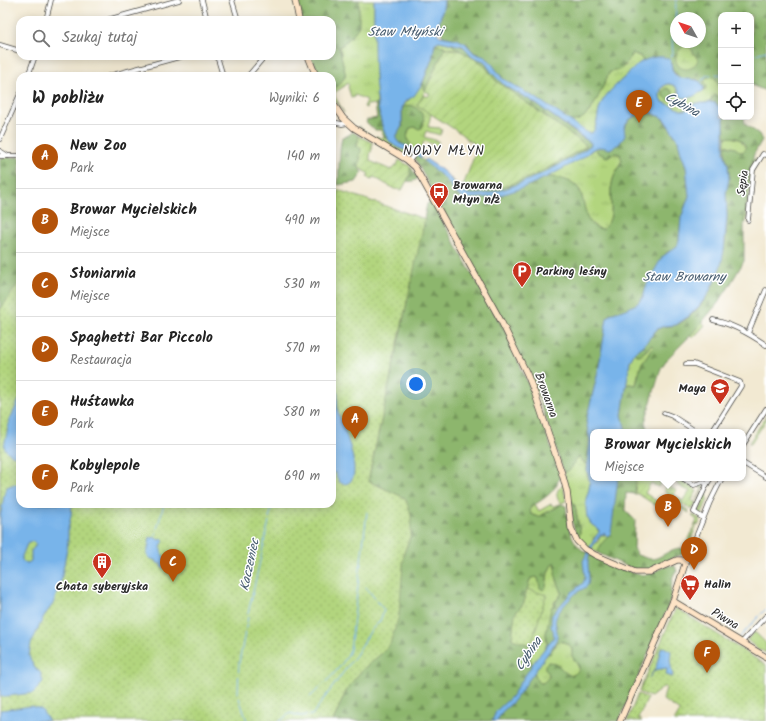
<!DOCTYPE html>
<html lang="pl">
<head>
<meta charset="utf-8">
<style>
  :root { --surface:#fff; --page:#f2f2f2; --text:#222; --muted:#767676; --line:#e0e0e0; --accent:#b45309 }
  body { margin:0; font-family:Kalam,sans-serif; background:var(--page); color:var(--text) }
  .controls { position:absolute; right:12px; top:12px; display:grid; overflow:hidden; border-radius:8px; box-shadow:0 2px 10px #0003 }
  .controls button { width:36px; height:36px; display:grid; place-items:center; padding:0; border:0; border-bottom:1px solid var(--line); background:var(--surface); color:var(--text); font:20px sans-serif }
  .compass { position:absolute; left:670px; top:12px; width:36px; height:36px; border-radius:50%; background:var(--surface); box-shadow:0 2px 10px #0003; rotate:310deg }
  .you { position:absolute; left:416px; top:384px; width:14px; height:14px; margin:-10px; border:3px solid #fff; border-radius:50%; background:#1a73e8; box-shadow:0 0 0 6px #1a73e833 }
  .badge { display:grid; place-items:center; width:26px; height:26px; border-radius:50%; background:var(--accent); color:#fff; font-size:13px; font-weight:700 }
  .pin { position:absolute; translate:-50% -33px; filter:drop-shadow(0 1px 2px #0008) }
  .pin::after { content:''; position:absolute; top:21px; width:14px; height:12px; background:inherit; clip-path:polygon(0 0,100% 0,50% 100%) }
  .popup { position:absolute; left:590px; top:429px; width:156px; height:52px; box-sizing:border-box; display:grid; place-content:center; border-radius:8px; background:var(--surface); filter:drop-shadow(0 1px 3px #0005); font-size:13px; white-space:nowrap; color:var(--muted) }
  .popup b { font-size:15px; color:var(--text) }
  .popup::after { content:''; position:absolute; left:50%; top:100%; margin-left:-8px; border:8px solid transparent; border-top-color:var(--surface) }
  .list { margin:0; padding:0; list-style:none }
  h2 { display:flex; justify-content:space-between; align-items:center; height:52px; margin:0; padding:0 16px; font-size:17px }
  h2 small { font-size:13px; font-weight:400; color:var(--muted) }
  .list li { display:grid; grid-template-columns:26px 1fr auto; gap:12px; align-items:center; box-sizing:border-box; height:64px; padding:0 16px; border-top:1px solid var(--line) }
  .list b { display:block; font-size:15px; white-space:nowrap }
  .list p { margin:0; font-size:13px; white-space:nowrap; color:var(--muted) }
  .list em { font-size:13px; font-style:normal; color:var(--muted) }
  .icon { flex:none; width:22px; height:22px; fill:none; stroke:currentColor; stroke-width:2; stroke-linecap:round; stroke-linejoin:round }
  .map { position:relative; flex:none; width:766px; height:721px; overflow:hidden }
  .search { position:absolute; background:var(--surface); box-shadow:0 2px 10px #0003; left:16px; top:16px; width:320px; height:44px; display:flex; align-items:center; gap:10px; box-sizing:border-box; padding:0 14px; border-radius:12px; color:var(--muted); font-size:15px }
  .panel { position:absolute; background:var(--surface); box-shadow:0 2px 10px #0003; left:16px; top:72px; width:320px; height:436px; border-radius:12px }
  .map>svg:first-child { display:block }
</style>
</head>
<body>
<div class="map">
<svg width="766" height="721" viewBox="0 0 766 721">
  <defs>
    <pattern id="grass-tufts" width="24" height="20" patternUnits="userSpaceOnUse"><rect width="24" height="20" fill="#b2d57e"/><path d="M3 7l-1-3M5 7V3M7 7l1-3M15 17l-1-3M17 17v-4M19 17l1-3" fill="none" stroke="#99b76d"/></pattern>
    <pattern id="forest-firs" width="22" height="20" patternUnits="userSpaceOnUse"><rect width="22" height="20" fill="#8db66d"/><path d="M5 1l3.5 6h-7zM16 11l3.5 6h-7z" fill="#73945a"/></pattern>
    <pattern id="wetland-marsh" width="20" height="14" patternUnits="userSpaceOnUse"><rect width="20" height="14" fill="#b2d57e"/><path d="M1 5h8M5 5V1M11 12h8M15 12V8" fill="none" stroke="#99b76d"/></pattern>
    <pattern id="park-dots" width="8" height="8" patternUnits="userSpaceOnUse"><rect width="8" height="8" fill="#b2d57e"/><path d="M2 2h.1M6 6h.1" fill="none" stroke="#99b76d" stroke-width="1.8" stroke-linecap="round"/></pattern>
    <pattern id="garden-furrows" width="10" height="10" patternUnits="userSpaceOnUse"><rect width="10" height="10" fill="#b2d57e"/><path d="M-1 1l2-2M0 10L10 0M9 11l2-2" fill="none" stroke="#99b76d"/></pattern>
  </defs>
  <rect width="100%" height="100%" fill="#fff"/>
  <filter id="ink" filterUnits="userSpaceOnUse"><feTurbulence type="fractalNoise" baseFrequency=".025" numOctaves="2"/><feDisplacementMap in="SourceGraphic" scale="8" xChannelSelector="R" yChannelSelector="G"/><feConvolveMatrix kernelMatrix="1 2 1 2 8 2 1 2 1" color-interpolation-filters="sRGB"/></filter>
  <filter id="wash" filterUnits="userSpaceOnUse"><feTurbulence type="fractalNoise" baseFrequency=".012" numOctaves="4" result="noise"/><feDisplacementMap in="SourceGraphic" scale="16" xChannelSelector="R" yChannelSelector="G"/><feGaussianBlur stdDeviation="0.9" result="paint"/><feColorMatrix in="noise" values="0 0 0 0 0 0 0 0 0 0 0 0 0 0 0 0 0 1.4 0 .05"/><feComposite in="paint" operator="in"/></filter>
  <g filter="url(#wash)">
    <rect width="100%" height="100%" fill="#f2e9d2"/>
    <!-- grass -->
    <g fill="url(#grass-tufts)" stroke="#6e8054">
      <polygon points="359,0 374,0 374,27 377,104 367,105 366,108 364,107 367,100 355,95 354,98 351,97 348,87 349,85 347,83 345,86 335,92 335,97 344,113 339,105 332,98 332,93 340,83 341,52 339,47 351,37"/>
      <polygon points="439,41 452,44 454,47 461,51 437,45 434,47 435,43"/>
      <path d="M 634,54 L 640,56 L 643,61 L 638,64 C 629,74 609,90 603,100 C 596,112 599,125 592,133 L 588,133 L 570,121 L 579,120 L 591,110 L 609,73 L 614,69 L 625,66 L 628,58 Z"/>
      <path d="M 710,76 C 719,77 721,90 721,98 L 712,98 L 710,102 L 706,103 L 696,103 L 686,110 L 681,110 L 661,101 C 656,89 669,79 676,87 C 677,89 678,93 680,96 L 687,98 L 706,89 L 704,80 L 706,78 Z"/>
      <path d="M 422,84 L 423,88 L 425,91 L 423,96 L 417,105 L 431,114 L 428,127 L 440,128 L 442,130 L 440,135 L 426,131 L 424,137 L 438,141 L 438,146 L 424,141 L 422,147 L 419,151 L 421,153 L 421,154 L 415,150 L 408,147 L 410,143 C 406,137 407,134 410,128 L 415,127 L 402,108 C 408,99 416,94 422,84 Z"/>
      <path d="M 358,126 L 374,138 L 376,136 L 381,138 L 384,137 L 401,149 L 414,153 C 411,155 409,156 406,156 C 395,154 366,133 358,126 Z"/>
      <polygon points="731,137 741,140 746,148 745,151 742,152 738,151 735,148 725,145 725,138"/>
      <path d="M 595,148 L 598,153 L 620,154 L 622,160 C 619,167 613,176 612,184 C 608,199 617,218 603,229 C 593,229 585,217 583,207 C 582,201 583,194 579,189 C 573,182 555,178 546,177 L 585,156 Z"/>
      <polygon points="756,158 752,171 748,209 746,223 744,222 750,169 753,160 754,160"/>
      <polygon points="651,345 654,347 647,357 638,374 636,385 629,384 626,386 630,361 635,352 637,355 646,351"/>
      <polygon points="766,416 766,420 751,444 749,443"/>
      <path d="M 579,457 L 585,464 L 588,462 L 587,471 L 590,482 L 589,489 L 586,499 L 587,517 L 591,524 L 598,529 L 597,530 L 600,532 L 596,538 L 594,537 L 593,538 L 594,545 L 596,542 L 598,542 L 599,540 L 598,539 L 602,534 L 604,536 L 605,534 L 609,536 L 605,540 L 598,553 L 584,545 L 578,539 L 580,532 L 575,506 L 570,500 L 564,473 C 570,470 574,467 574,460 Z"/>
      <path d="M 563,485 L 566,501 L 562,503 C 554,498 556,489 563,485 Z"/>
      <path d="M 535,504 L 539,511 L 551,504 L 553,506 L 561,504 C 557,507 541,516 536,517 L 532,515 L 530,512 L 531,507 Z"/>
      <polygon points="693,515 699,518 700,521 698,526 697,524 687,550 685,548 697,520 692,516"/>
      <path d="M 553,563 L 556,564 L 557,581 L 561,587 L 562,593 L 560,597 L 554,602 L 546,639 L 547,644 L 555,647 L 557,642 C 563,640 568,644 572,648 C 572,660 579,664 579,670 L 575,674 L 571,676 L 564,673 L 557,664 L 549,674 C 549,679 546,681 543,683 L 539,683 L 537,681 L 530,658 L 531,650 L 515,614 L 531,578 L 536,577 L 540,580 L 547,582 L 548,572 Z"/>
      <polygon points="753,633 756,633 766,643 766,653 755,647 747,640"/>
    </g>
    <!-- forest -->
    <g fill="url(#forest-firs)" stroke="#5c704c" fill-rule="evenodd">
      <polygon points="297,0 359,0 359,26 351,37 339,47 346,76 332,93 332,76 318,76 310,56 332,56 332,20 300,20"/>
      <path d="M 444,0 L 766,0 L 766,91 L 751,85 L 751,15 L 721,15 L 721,91 L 717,80 L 713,76 L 706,78 L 704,80 L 707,87 L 703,91 L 704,88 C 702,84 700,80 696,79 C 694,79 691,80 689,80 C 678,79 672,73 671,62 L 656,57 L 643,61 L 640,56 L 634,54 C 627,59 626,65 620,70 L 614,70 L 609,73 C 603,86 593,114 579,120 C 577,121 573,121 570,121 L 536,98 L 525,92 L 502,78 L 479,54 C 473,53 473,51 469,47 C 462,40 452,38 443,36 L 441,31 L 438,28 L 443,8 ZM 676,18 L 700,18 L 700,42 L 676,42 Z"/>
      <path d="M 452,43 L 466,48 L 473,57 L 484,61 L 492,73 L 504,85 L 532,101 L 578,135 L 591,143 L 591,145 C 568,163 493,203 464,193 C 456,191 454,185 451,178 L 462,189 L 463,186 L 467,188 L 470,184 L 494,190 L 503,187 L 550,167 L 587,146 L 496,81 L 483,64 L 454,47 Z"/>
      <polygon points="437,45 444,46 445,48 425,91 423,88 422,84 432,59 434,47"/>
      <polygon points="667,88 672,91 674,97 672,100 669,101 663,95 663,91"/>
      <polygon points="715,95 721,98 721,109 716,103 710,102 712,98"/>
      <polygon points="375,104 377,104 381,122 389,140 384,137 381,130 375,130 366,122 367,120 377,118"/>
      <path d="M 410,105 C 421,109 427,117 422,128 L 419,129 L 415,127 L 410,128 C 407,134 406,137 410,143 L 408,147 L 399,143 L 396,140 L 397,135 L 402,126 L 402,108 L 406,106 Z"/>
      <path d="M 641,113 L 653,113 L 663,119 L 678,140 L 681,153 L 686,166 L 689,196 L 681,218 L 679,240 L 677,246 L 673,250 L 667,252 L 647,284 L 643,297 L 638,303 L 629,308 L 610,314 L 607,318 L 598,372 L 586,421 L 590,441 L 588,462 L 586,464 L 579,457 C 571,461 577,467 564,473 L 537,393 L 415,158 L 416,155 L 418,156 L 446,179 L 452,189 L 463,197 C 476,196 492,197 506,193 C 518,190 535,179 546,177 C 553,176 564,179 571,182 C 590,190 578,228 603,229 C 617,218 608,199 612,184 C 613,176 619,167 622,160 L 620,154 L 614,153 L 607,157 L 598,153 L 595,148 L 603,147 L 610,149 L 630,119 Z"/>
      <path d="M 724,117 L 744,117 L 745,124 L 759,134 L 762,140 L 754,154 L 750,169 L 744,222 L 744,261 L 728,288 L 718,303 L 690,336 L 667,359 L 661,368 L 645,422 L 648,432 L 626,432 L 622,415 L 626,386 L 629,384 L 636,385 L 641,365 L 654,347 L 651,345 L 640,356 L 637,355 L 635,352 C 643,346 651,333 658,329 C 664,325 670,327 676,325 C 680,324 686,319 689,317 C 718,292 726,254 727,217 C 727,209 725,201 726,193 C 726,188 729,183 729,178 C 730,167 724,157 725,145 C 728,147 732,147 735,148 C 740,151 742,155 746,148 C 743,138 734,136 725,138 Z"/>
      <polygon points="353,132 359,136 357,146 361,149 359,168 362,173 356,182 338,185 340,148 342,137 347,136"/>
      <polygon points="20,157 20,398 0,517 0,158"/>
      <path d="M 410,166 L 418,178 C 415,181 411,182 407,181 L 410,175 Z"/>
      <polygon points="335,189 334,215 332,215 332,190"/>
      <path d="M 429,202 L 432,202 L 508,338 L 533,395 L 560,473 C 558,491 545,498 531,507 L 530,509 L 531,514 L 538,517 C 545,513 556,509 561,504 L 566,506 C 568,524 569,541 585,552 C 597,557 631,575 643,575 C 654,575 664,563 675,566 L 677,572 L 675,572 L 672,579 L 673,579 L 670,592 L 672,592 L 668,607 L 619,721 L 333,721 L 346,691 L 353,681 L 362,670 L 382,653 L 404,553 L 411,534 L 405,498 L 368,481 L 405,312 L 427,204 ZM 553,563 L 556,564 L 555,574 L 562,593 L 551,608 L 546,633 L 547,644 L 544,649 L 546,653 L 550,654 L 557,642 C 563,640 568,644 572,648 L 572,656 L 579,667 L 579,670 L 575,674 L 571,676 C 561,671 559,662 548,662 L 545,665 L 545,669 L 549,674 L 549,677 L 543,683 L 539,683 L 537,681 L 530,658 L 531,645 L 512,639 L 515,614 L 524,603 L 529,582 L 531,578 L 536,577 L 538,578 L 540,588 L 543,590 L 546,587 L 548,572 Z"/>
      <path d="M 618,478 L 636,478 L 635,494 L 626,493 L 625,510 L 635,520 L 634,548 L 637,555 C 641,556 648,559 652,559 C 664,558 675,542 688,551 L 687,552 L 647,570 L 633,569 L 598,553 C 599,546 604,540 609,536 Z"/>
      <polygon points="570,500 573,502 575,506 580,532 578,539 573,525"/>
    </g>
    <!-- wetland -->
    <path fill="url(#wetland-marsh)" stroke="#6e8054" d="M 684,46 L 690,47 L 698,60 C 688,81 663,61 684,46 Z"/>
    <!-- park -->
    <g fill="url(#park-dots)" stroke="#6e8054">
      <polygon points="338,190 425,219 368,481 405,498 411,514 411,534 404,553 399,616 390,644 382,653 362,670 353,681 346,691 333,721 0,721 0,310 20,281 20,504 332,504 332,219 337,219"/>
      <polygon points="527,589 546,595 531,645 512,639 515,614 524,603"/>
      <polygon points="676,608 766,665 766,721 674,721 680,711 663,700 666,687 665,686 651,697 639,692"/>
      <polygon points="638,694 648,698 638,718 642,721 627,721"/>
    </g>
    <!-- garden -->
    <g fill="url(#garden-furrows)" stroke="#6e8054">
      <polygon points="445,48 461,51 483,64 496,81 587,146 535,175 503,187 494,190 481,188 479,190 470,184 467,188 463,186 478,146 468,140 460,133 417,105 423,96 429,96 430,94 425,91"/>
      <polygon points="359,136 373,143 371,146 373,146 370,155 370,161 391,170 397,165 399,160 410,166 410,175 402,190 394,189 374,177 372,179 367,177 369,174 359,168 361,149 357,146"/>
      <polygon points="702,322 705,325 694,337 690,336"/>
      <path d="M 636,478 L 651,479 L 652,478 L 657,478 L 657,480 L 658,479 L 662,482 L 658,487 L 651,483 L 645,493 L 664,506 L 670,495 L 664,491 L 667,485 L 671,487 L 671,490 L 673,488 L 676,491 L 674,494 L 675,496 L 683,501 L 690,491 L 682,488 L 680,485 L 679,486 L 677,485 L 678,483 L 672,480 L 670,478 C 684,478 684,485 695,487 L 694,489 L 697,491 L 692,500 L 695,503 L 702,490 L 700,485 L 701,484 L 704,485 L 693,509 L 691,509 L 676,501 L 673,502 L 667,510 L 669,512 L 673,505 L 677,504 L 688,510 L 689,513 L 676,504 L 669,514 L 638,494 L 635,494 Z"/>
      <polygon points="704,494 707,495 708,499 702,513 699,514 696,510 699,511 703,502 701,500"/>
    </g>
    <!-- water -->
    <g fill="#78b4ea" stroke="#52708a" fill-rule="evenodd">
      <path d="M 374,0 L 444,0 L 443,8 L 437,31 L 437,33 L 440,36 L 457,39 L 465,43 L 474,53 L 485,57 L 490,61 L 502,78 L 525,92 L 536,98 L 588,133 L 592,133 C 599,125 596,112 603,100 C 609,90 629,74 638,64 C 645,59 664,52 670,61 C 673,67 670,72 678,77 C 688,82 700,75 704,88 L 703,91 L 692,97 L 683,98 C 679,95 678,87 673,85 C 662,80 658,93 661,101 L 681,110 L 686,110 L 696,103 L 706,103 L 710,102 L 715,103 L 721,109 L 721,117 L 724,118 L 724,153 L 728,165 L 729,179 L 726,193 L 727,216 L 724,250 L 721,265 L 715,280 L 708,294 L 700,305 L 689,316 L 676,325 L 664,326 L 657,329 L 643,346 L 635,352 L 630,361 L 622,415 L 626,432 L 593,432 L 593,478 L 618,478 L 611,533 L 609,536 L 607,536 L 604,533 L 603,535 L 601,534 C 596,542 588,551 588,562 C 588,570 590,577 588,585 C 585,589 579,590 575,594 C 570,599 557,612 556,618 C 553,627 561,630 555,643 L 514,701 L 502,712 L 497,721 L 492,721 L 496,711 L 511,697 L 536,659 L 554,637 L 553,630 L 551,627 L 552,615 L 571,593 L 583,583 L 585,578 L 583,561 L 594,539 L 599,532 L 599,530 L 591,524 L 587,517 L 586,509 L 586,499 L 589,489 L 590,482 L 587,471 L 590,440 L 586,421 L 598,372 L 607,318 L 610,314 L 629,308 L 638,303 L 643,297 L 647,284 L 662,257 L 677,246 L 679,240 L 681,218 L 689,196 L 686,166 L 681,153 L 678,140 L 664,119 L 653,113 L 641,113 L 630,119 L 624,127 L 625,136 L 619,144 L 610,149 C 606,148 600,146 595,148 C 590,150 586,156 581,159 C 549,176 515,196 479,198 C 474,198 468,199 464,198 C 452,193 452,186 445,179 C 439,173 432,168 426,163 L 424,161 L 426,159 C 433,164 445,171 450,178 C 456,184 454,190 464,193 C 492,203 568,163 591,145 L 591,143 L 532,101 L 504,85 L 492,73 L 484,61 L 473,57 L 463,46 L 439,41 L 435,43 L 432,59 L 422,84 L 414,96 L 406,101 L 402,108 L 402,126 L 397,135 L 396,139 L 399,143 L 416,150 L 422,156 L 421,158 C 412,150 399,151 391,143 C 371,124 374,28 374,0 Z"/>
      <path d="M 336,391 L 338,393 C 338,400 337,406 338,412 C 342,424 368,483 344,484 C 338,484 337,476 335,472 L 332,475 L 332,393 Z"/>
      <path d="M 20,398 L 20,458 C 13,456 6,453 4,446 L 10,419 Z"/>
      <path d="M 14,484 L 20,486 L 20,504 L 72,504 L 71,516 L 68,529 L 68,542 L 61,581 L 53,604 L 44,616 L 31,644 L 29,656 L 34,667 L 40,672 L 43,681 L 40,686 L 33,693 L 0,697 L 0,517 L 5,491 L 7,487 ZM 33,541 L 36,545 L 31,551 L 31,561 L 26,564 L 22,560 L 22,556 L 27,544 Z"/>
      <path d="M 150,537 L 153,538 L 154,537 L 159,540 L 163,539 L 164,541 C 158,549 161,557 170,560 L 171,568 L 161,567 L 161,564 L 157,563 L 157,561 L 149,558 L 147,554 Z"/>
      <polygon points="664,647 671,651 670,660 673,677 666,675 667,668 655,670 649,678 656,667 661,648"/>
      <polygon points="32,706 41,709 49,721 0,721 0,710"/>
    </g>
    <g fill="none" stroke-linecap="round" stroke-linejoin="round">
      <!-- stream -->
      <g stroke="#78b4ea" stroke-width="1">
        <polyline points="751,57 759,53 766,51"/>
        <polyline points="669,62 673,53 672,39 675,31 676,0"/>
        <polyline points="716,74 721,76"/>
        <polyline points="701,82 707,75 711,75"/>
        <polyline points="269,518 273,504"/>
        <polyline points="155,536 164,504"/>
        <polyline points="248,614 269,521"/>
        <polyline points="761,614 766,609"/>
        <polyline points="740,637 759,616"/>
        <polyline points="238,693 239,663 248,617"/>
        <path d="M 310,697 C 324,684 343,667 350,650 L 367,512"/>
        <polyline points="239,698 247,721"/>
        <polyline points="280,721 290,713 300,716 312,715 356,655 371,630 380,621 384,610 366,587"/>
      </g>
    </g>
  </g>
  <g filter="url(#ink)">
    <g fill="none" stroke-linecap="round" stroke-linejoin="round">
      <!-- street casing -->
      <g stroke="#494844" stroke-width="5.5">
        <g id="street">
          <polyline points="202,0 207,20"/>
          <polyline points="232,0 238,20"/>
          <polyline points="46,20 51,0"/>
          <polyline points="107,20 179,0"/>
          <polyline points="0,45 20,51"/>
          <polyline points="217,56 223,76"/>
          <polyline points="28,76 35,56"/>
          <polyline points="109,76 183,56"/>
          <polyline points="248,76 265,56"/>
          <polyline points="332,122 342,124 348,123"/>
          <polyline points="0,139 20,94"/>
          <polyline points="0,151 8,156"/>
          <polyline points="0,156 20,156"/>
          <polyline points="409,161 413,156"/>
          <polyline points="748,220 753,170 763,154 766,155"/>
          <path d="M 713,320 C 733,324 750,334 766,345"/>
          <polyline points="748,333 766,290"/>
          <polyline points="686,364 694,364 740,382 741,386 712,432"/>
          <polyline points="664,413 672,416 697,432"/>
          <polyline points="743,445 766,409"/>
          <polyline points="743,463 766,477"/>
          <polyline points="682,478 694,485 703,482 707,484 694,512 703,518"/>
          <polyline points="707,484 711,478"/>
          <polyline points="685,564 710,502 722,478"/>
          <polyline points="742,642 766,616"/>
        </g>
      </g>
      <!-- secondary casing -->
      <g stroke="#494844" stroke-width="7">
        <g id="secondary">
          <polyline points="295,0 299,20"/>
          <polyline points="308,56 316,76"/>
          <polyline points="332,102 343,118 354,128 407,160 415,167 501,321 527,374 535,394 563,477 567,492 571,528 577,541 585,549 595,555 635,572 650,572 677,560 682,560 685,564 673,601 620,721"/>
          <polyline points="673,601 766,657"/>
        </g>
      </g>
      <!-- street -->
      <use href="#street" stroke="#fff" stroke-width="4"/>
      <!-- secondary -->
      <use href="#secondary" stroke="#fee4c6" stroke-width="5.5"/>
    </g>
  </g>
  <!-- icons -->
  <defs>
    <g id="bus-pin" transform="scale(1)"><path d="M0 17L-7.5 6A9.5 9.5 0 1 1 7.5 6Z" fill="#c8321e" stroke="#fff"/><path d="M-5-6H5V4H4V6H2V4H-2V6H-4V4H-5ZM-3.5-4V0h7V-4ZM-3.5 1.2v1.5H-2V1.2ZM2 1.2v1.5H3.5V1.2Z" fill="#fff"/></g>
    <g id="parking-pin" transform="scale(1)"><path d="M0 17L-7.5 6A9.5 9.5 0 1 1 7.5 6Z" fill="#c8321e" stroke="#fff"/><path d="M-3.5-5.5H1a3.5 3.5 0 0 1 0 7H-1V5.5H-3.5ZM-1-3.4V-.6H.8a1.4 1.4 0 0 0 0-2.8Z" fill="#fff"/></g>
    <g id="school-pin" transform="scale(1)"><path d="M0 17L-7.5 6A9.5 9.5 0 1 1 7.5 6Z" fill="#c8321e" stroke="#fff"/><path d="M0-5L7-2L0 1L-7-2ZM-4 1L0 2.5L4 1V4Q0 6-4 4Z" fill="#fff"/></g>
    <g id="building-pin" transform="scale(1)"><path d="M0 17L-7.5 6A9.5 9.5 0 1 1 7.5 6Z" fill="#c8321e" stroke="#fff"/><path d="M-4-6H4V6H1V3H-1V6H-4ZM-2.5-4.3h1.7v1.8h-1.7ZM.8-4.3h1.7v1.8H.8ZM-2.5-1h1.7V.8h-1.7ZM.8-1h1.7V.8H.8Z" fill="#fff"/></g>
    <g id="supermarket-pin" transform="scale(1)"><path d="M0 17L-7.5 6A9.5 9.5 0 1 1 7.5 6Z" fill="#c8321e" stroke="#fff"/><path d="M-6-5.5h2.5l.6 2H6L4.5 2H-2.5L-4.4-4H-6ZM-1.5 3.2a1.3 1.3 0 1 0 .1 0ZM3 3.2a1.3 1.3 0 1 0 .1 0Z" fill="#fff"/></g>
  </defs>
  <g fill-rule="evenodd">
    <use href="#bus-pin" x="439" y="192"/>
    <use href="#parking-pin" x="522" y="271"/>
    <use href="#school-pin" x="720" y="388"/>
    <use href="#building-pin" x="102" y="562"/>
    <use href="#supermarket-pin" x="690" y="584"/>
  </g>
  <g text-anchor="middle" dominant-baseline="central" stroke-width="3" stroke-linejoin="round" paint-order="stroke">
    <!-- street labels -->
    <g font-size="12" fill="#2b2b2b" stroke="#fff">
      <text transform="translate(743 183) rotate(-82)">Sępia</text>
      <text transform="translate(546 395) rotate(70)">Browarna</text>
      <text transform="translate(725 619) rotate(31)">Piwna</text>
    </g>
    <!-- poi labels -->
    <g font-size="12" font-weight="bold" fill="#2b2b2b" stroke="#fff" text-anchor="start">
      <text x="453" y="185">Browarna<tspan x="453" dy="14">Młyn n/ż</tspan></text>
      <text x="536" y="271">Parking leśny</text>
      <text x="706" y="388" text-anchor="end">Maya</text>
      <text x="704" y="584">Halin</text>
      <text x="102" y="586" text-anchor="middle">Chata syberyjska</text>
    </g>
    <!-- water labels -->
    <g font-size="13" font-style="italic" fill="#465b6e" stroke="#fff">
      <text x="405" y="32">Staw Młyński</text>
      <text transform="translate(682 105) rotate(29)">Cybina</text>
      <text x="684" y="277">Staw Browarny</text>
      <text transform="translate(250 565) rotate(-78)">Kaczeniec</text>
      <text transform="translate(529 654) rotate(-56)">Cybina</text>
    </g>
    <!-- neighbourhood labels -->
    <g font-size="13" letter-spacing="1" fill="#2b2b2b" stroke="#fff">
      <text x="444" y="151">NOWY MŁYN</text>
    </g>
  </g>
</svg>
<div class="controls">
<button>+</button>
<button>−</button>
<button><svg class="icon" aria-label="locate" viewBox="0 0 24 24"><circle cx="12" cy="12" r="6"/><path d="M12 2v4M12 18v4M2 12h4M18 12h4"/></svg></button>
</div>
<svg class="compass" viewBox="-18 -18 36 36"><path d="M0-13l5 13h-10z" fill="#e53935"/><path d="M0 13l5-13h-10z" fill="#767676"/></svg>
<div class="you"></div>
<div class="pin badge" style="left:355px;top:439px">A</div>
<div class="pin badge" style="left:668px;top:527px">B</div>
<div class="popup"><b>Browar Mycielskich</b>Miejsce</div>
<div class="pin badge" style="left:173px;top:582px">C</div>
<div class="pin badge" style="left:694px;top:570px">D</div>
<div class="pin badge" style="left:639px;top:123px">E</div>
<div class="pin badge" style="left:707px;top:673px">F</div>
<div class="search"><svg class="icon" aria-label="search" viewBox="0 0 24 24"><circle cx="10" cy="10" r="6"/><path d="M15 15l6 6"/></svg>Szukaj tutaj</div>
<section class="panel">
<h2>W pobliżu<small>Wyniki: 6</small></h2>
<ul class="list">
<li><span class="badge">A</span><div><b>New Zoo</b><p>Park</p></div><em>140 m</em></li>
<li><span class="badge">B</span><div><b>Browar Mycielskich</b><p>Miejsce</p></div><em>490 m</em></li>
<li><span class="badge">C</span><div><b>Słoniarnia</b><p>Miejsce</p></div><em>530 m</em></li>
<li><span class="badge">D</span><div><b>Spaghetti Bar Piccolo</b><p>Restauracja</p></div><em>570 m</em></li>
<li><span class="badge">E</span><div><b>Huśtawka</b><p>Park</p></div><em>580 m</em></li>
<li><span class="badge">F</span><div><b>Kobylepole</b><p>Park</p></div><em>690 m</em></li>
</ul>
</section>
</div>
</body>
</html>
